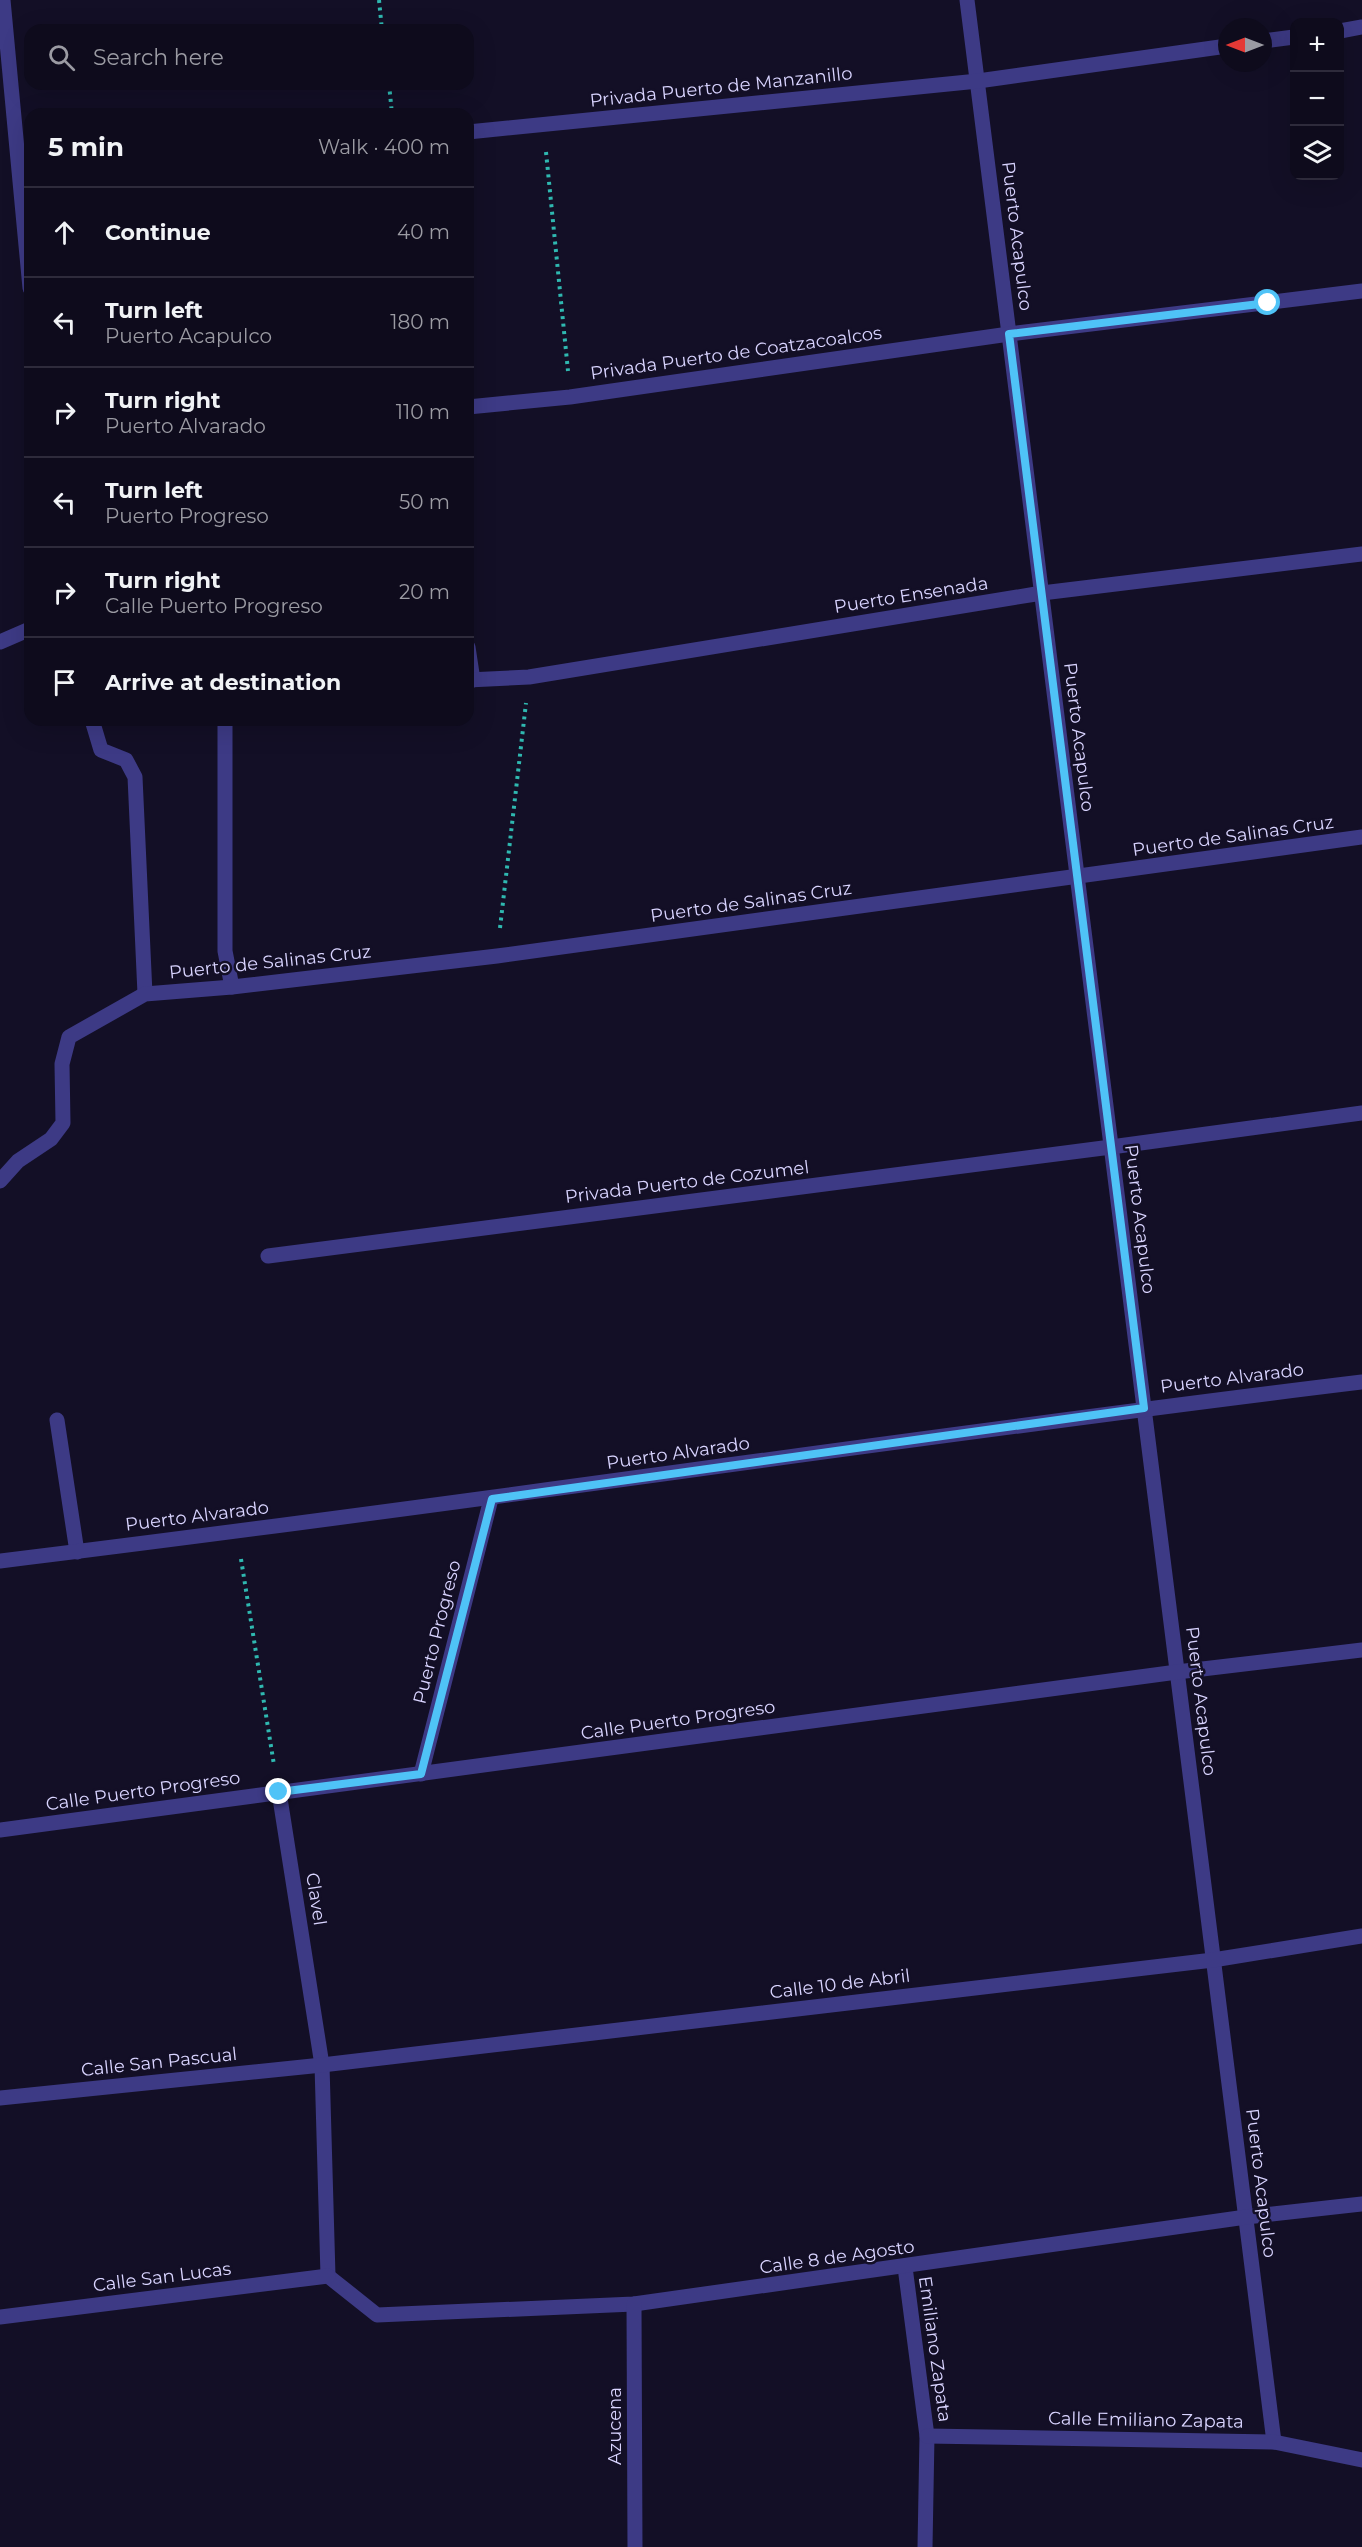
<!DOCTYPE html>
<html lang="en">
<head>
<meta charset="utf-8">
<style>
  :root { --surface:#0e0b1c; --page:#1c1929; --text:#f1f3f6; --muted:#9b9ba3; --line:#2e2b3b }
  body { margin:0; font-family:Montserrat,sans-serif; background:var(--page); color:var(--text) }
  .controls { position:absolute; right:18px; top:18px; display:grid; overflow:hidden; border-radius:12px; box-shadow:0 6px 24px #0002 }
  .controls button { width:54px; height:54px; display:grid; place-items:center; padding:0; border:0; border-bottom:2px solid var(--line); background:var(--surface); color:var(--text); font:30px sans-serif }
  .compass { position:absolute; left:1218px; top:18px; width:54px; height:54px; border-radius:50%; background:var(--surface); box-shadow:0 6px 24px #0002; rotate:270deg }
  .stop { position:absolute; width:18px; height:18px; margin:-14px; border:4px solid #4fc3f7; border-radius:50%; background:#fff }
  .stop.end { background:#4fc3f7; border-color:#fff; box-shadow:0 2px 6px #0008 }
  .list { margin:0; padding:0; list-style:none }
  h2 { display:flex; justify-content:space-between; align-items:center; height:78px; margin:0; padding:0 24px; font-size:26px }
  h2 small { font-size:20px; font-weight:400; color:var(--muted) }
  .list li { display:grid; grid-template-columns:39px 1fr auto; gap:18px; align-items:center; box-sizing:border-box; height:90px; padding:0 24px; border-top:2px solid var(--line) }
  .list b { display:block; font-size:22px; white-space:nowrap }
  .list p { margin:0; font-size:20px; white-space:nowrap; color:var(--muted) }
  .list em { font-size:20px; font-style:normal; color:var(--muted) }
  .icon { flex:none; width:33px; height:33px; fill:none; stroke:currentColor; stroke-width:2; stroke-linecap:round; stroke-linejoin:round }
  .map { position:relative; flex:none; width:1362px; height:2547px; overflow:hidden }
  .search { position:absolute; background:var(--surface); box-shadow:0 6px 24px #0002; left:24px; top:24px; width:450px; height:66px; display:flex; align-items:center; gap:15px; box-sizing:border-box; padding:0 21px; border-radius:18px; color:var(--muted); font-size:22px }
  .panel { position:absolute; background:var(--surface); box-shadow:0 6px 24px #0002; left:24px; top:108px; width:450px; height:618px; border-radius:18px }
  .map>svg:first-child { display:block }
</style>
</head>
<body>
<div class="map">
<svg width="1362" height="2547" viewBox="0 0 1362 2547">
  <rect width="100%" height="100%" fill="#130f26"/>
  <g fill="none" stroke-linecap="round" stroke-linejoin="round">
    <!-- path -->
    <g stroke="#2fb8b0" stroke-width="4" stroke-dasharray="3 4.5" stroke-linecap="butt">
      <polyline points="379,0 382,30"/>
      <polyline points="389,84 392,114"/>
      <polyline points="546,152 568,371"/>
      <polyline points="500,928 526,703"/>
      <polyline points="241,1559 274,1765"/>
    </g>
    <!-- street -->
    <g stroke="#3d3a85" stroke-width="15">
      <polyline points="3,0 30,288"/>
      <polyline points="967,0 1274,2442"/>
      <polyline points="1340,31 1362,27"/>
      <polyline points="1263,41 1294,37"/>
      <polyline points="468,132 978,81 1227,46"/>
      <polyline points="468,407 570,397 1009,334 1362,291"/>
      <polyline points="0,642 30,629"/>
      <polyline points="468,647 473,680"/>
      <polyline points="468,680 529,677 1042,593 1362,554"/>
      <polyline points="92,720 101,750 126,760 135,777 145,994"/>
      <polyline points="225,720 225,951 232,987"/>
      <polyline points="0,1181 18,1161 51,1139 63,1123 62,1064 69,1037 145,994 232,987 497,956 1362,837"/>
      <polyline points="268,1256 1111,1147 1362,1113"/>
      <polyline points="57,1420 77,1552"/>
      <path d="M 0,1561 C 455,1506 907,1437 1362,1382"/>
      <polyline points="421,1774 491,1499"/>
      <polyline points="279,1792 322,2065 328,2276"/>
      <polyline points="0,1830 1177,1672 1362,1650"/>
      <polyline points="0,2098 322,2065 1213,1960 1362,1936"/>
      <polyline points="905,2267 927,2436 925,2547"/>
      <polyline points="328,2276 377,2315 634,2304 1246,2217 1362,2204"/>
      <polyline points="634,2304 635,2547"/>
      <polyline points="0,2317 328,2276"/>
      <polyline points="927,2436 1274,2442 1362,2460"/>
    </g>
  </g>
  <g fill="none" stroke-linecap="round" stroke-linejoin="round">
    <!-- route -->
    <polyline stroke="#4fc3f7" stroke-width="8" points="279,1792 421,1774 492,1499 1144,1408 1009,334 1268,303"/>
  </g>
  <g text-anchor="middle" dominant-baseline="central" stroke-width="5" stroke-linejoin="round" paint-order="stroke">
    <!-- street labels -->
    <g font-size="18" fill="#d9d4ff" stroke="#130f26">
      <text transform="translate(721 87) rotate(-6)">Privada Puerto de Manzanillo</text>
      <text transform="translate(1017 236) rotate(83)">Puerto Acapulco</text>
      <text transform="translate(736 353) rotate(-8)">Privada Puerto de Coatzacoalcos</text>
      <text transform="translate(911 595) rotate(-9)">Puerto Ensenada</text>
      <text transform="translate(1079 737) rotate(83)">Puerto Acapulco</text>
      <text transform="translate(1233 836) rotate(-8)">Puerto de Salinas Cruz</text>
      <text transform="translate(751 902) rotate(-8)">Puerto de Salinas Cruz</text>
      <text transform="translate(270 962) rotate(-6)">Puerto de Salinas Cruz</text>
      <text transform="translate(687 1182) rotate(-7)">Privada Puerto de Cozumel</text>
      <text transform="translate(1140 1219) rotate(83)">Puerto Acapulco</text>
      <text transform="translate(1232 1378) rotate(-7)">Puerto Alvarado</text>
      <text transform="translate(678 1453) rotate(-8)">Puerto Alvarado</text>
      <text transform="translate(197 1516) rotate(-7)">Puerto Alvarado</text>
      <text transform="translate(437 1632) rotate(-76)">Puerto Progreso</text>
      <text transform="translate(1201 1701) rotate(83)">Puerto Acapulco</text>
      <text transform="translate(678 1720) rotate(-8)">Calle Puerto Progreso</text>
      <text transform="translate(143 1791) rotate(-8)">Calle Puerto Progreso</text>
      <text transform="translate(316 1899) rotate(81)">Clavel</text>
      <text transform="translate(840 1984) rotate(-7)">Calle 10 de Abril</text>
      <text transform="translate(159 2062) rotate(-6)">Calle San Pascual</text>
      <text transform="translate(1261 2183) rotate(83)">Puerto Acapulco</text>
      <text transform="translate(837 2257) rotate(-8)">Calle 8 de Agosto</text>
      <text transform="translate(162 2277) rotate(-7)">Calle San Lucas</text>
      <text transform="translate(935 2349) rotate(82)">Emiliano Zapata</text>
      <text transform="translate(1146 2420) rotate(1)">Calle Emiliano Zapata</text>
      <text transform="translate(615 2426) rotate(-90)">Azucena</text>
    </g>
  </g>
</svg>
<div class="controls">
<button>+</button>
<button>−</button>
<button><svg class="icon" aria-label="layers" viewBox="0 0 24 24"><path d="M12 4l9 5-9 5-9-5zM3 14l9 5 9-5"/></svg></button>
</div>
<svg class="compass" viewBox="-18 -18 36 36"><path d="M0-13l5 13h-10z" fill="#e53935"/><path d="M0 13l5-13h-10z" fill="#9b9ba3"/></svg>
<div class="stop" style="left:1268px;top:303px"></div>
<div class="stop end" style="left:279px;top:1792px"></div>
<div class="search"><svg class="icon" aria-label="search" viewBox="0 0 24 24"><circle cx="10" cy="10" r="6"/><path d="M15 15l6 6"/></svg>Search here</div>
<section class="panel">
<h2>5 min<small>Walk · 400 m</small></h2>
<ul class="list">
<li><svg class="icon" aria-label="ahead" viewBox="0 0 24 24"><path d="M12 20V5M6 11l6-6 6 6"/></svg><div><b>Continue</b></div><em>40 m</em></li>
<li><svg class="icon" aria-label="left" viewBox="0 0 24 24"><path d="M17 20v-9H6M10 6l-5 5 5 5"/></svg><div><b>Turn left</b><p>Puerto Acapulco</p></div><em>180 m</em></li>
<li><svg class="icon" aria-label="right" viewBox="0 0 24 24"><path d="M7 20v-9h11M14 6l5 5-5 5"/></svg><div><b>Turn right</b><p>Puerto Alvarado</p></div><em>110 m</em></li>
<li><svg class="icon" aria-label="left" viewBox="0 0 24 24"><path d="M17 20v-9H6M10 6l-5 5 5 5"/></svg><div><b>Turn left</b><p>Puerto Progreso</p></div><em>50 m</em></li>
<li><svg class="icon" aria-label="right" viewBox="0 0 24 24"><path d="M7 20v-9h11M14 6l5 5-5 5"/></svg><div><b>Turn right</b><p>Calle Puerto Progreso</p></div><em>20 m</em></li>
<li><svg class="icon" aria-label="arrive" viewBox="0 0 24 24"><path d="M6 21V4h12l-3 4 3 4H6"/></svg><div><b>Arrive at destination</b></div></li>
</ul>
</section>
</div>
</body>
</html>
